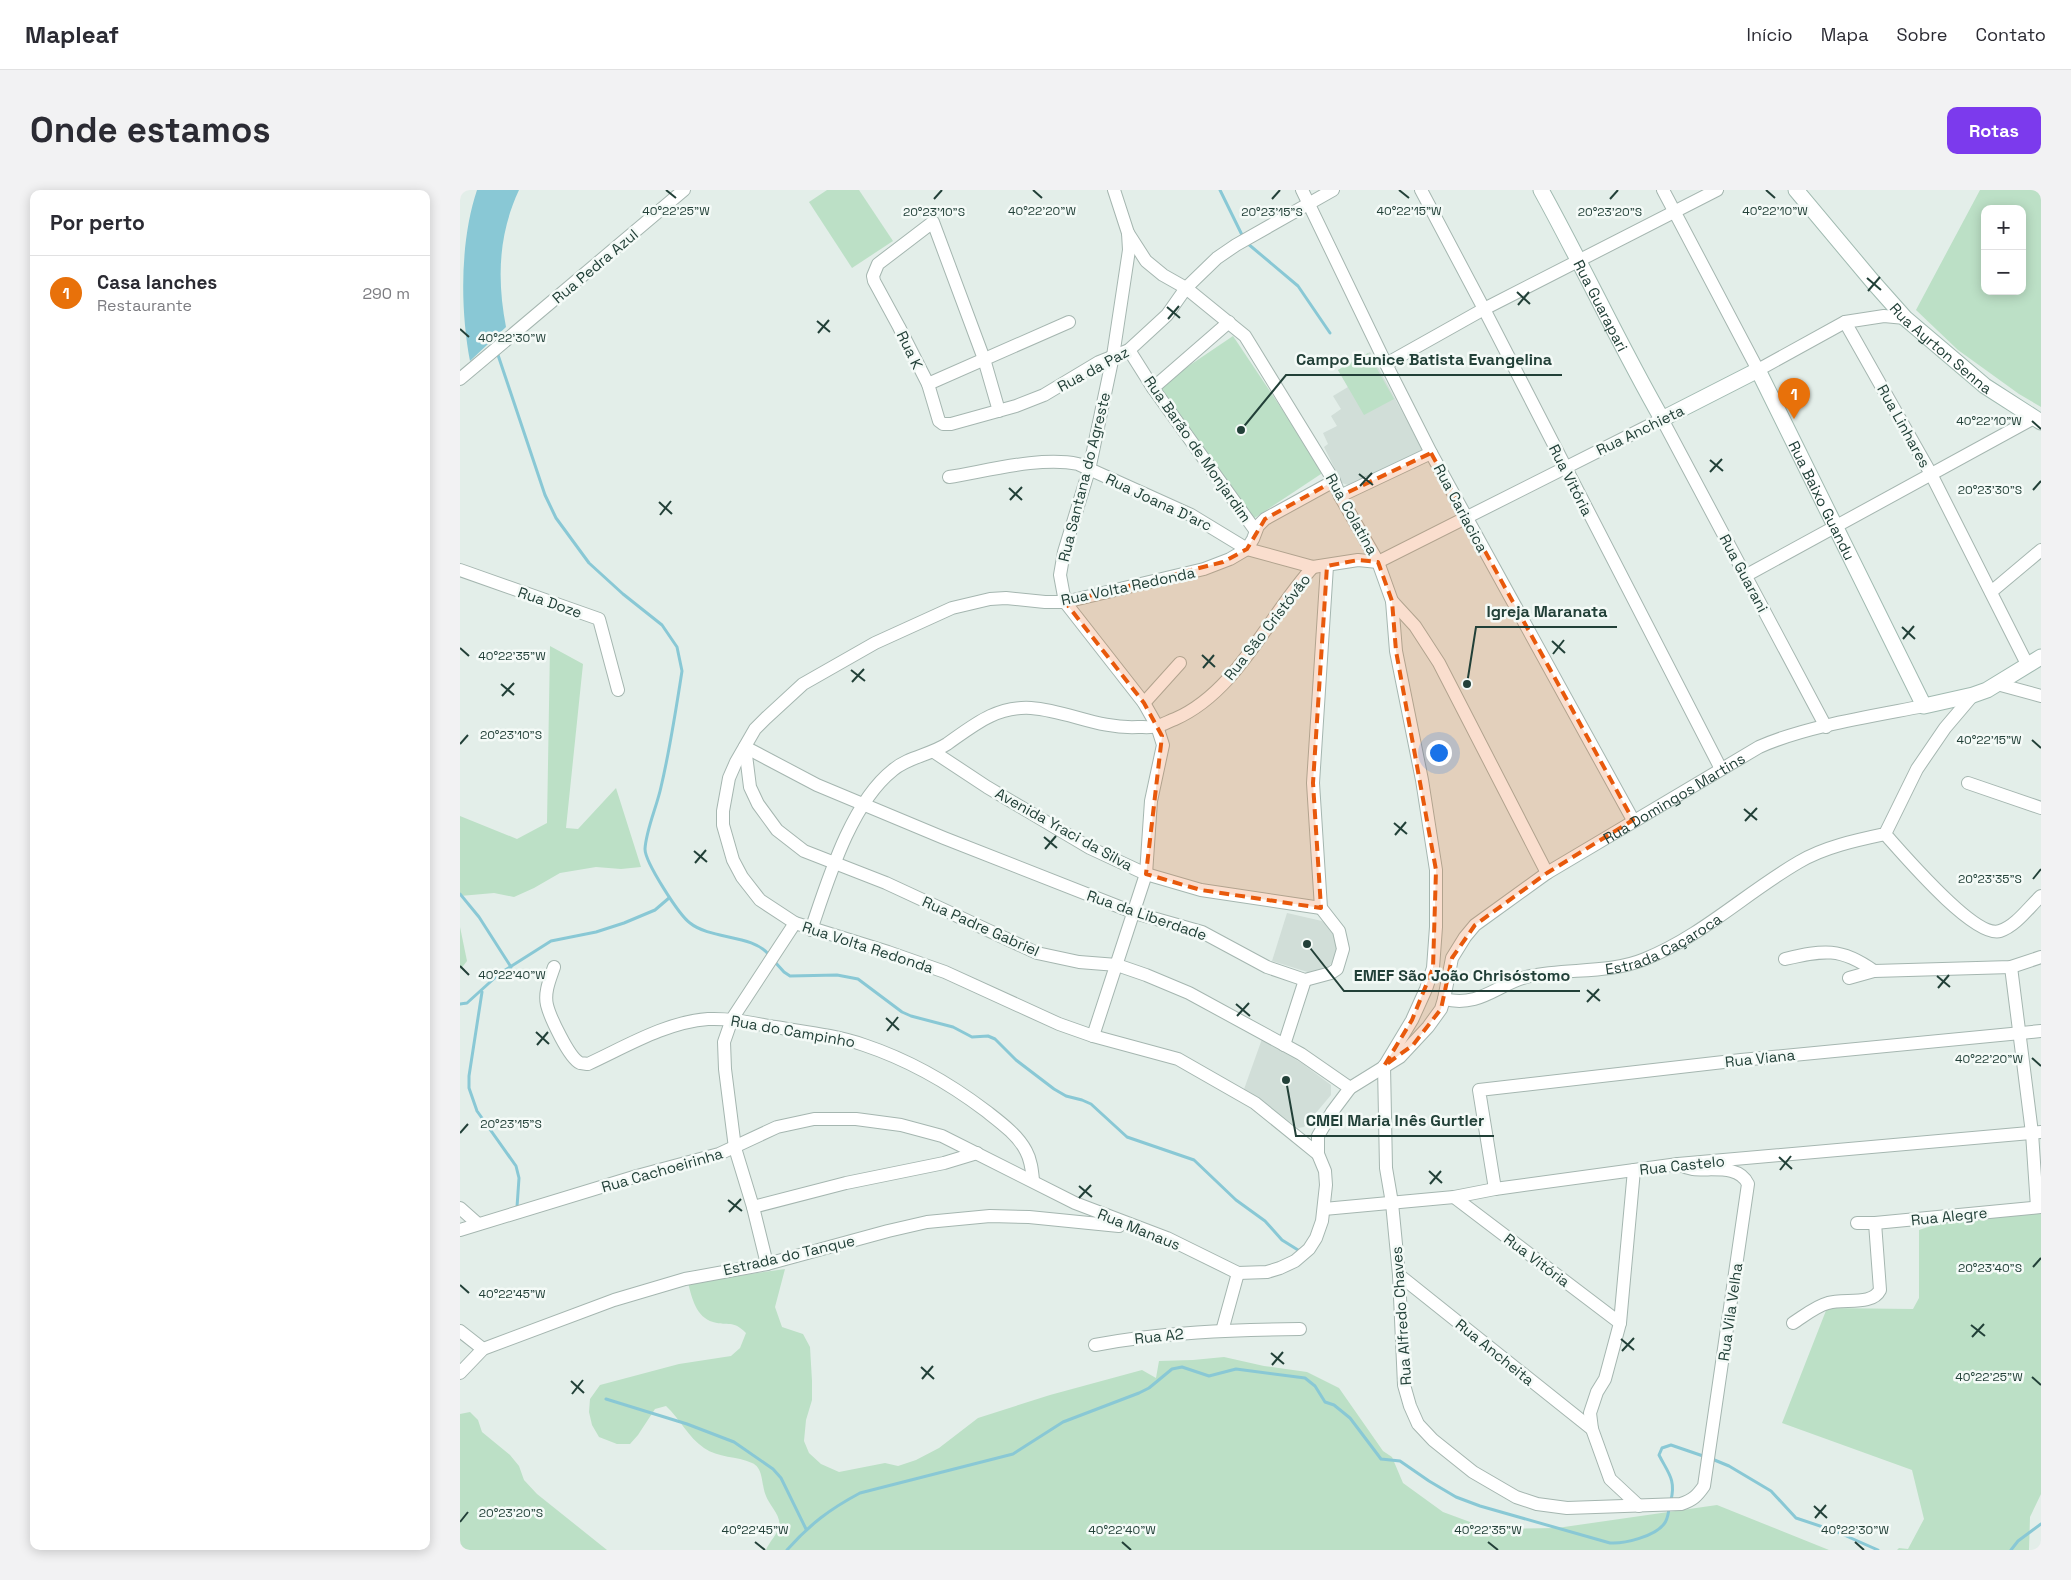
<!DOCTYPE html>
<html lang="pt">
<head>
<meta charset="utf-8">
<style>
  :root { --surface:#fff; --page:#f2f2f3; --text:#2b2b33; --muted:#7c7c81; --line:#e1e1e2; --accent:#7c3aed }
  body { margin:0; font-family:"Space Grotesk",sans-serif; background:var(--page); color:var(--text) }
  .controls { position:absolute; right:15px; top:15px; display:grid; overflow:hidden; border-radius:10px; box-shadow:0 2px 12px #0003 }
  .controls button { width:45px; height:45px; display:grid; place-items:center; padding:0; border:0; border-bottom:1px solid var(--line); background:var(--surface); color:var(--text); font:25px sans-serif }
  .you { position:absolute; left:978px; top:562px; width:18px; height:18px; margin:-12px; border:4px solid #fff; border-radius:50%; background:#1a73e8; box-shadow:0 0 0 8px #1a73e833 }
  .badge { display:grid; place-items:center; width:32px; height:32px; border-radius:50%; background:var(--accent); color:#fff; font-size:16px; font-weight:700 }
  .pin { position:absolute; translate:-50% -41px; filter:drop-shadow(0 1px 2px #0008) }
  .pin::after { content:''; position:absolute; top:26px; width:18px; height:15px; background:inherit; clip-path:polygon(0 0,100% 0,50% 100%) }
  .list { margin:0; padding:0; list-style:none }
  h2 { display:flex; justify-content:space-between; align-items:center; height:65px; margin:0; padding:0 20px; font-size:21px }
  h2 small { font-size:16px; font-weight:400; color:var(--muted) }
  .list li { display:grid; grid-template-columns:32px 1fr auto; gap:15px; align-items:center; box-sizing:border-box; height:75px; padding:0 20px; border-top:1px solid var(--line) }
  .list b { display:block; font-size:19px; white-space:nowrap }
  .list p { margin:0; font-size:16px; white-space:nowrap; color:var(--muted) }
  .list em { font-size:16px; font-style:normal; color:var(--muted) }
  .map { position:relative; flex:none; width:1581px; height:1360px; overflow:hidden; border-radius:10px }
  header { display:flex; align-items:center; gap:30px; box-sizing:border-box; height:70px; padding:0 25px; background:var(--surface); border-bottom:1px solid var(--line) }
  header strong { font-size:24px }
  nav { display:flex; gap:28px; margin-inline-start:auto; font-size:18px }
  .intro { display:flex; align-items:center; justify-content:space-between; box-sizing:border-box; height:120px; padding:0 30px }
  h1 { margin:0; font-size:35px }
  .button { padding:12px 22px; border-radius:10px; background:var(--accent); color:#fff; font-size:18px; font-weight:700 }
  main { display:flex; gap:30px; padding:0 30px }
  aside { flex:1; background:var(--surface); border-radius:10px; box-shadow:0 2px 12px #0003 }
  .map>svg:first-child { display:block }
</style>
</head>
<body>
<header>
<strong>Mapleaf</strong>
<nav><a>Início</a><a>Mapa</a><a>Sobre</a><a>Contato</a></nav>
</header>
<div class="intro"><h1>Onde estamos</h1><a class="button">Rotas</a></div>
<main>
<aside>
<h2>Por perto<small></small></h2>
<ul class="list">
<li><span class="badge" style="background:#e8710a">1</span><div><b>Casa lanches</b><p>Restaurante</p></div><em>290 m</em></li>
</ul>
</aside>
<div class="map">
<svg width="1581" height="1360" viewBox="0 0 1581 1360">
  <rect width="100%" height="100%" fill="#e3eee9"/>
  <!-- built -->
  <g fill="#d1ded8">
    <polygon points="910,162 963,261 891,296 882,293 864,257 868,254 863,243 877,236 871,226 881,219 873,206 888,197 878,180"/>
    <polygon points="827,723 862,731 869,736 876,751 877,762 873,772 863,781 854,784 812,771"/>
    <polygon points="802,849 843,874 871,895 871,905 844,937 838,938 807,915 783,902"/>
  </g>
  <!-- green -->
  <g fill="#bce0c6" fill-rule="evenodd">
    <polygon points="367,0 399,0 433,51 392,78 349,12"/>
    <path d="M 1520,0 L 1581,0 L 1581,217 L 1559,204 L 1498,160 L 1456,120 ZM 1525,19 L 1562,19 L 1562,101 L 1525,101 Z"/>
    <polygon points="773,146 864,282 790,331 696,198"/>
    <polygon points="908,163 934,209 904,225 878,180"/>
    <polygon points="90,456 123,474 106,638 118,639 156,598 181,677 161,679 136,677 100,683 74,698 54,707 34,703 0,706 0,626 57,649 87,633"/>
    <polygon points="0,737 7,771 0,780"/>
    <polygon points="1581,1022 1581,1304 1570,1327 1569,1360 1437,1360 1439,1358 1448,1359 1464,1329 1452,1280 1322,1233 1367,1118 1453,1119 1459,1108 1459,1040 1480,1033"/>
    <path d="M 325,1079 L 315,1117 L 322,1137 L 343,1144 L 350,1157 L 352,1191 L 352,1210 L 346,1230 L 344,1251 L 349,1263 L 361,1274 L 379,1282 L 425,1273 L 438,1276 L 456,1270 L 479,1258 L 518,1228 L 590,1205 L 682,1180 L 696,1188 L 699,1171 L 733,1170 L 764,1167 L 804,1176 L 847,1182 L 879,1198 L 923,1261 L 932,1267 L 943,1293 L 983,1322 L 1029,1339 L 1097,1338 L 1257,1315 L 1369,1360 L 306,1360 C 309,1352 317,1345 319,1337 C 322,1326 309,1315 306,1306 C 301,1295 304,1278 292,1273 C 277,1266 258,1268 244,1258 C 228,1247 220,1229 206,1216 L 195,1219 L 178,1245 L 170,1254 L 157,1254 L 139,1247 L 132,1235 L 129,1222 L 130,1209 L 140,1195 L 219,1174 L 271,1166 L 280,1158 L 286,1143 C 272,1129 269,1137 253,1132 C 236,1127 232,1108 228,1093 Z"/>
    <polygon points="10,1222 18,1230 22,1242 50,1265 59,1276 64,1290 77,1304 147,1360 0,1360 0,1224"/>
  </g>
  <!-- water -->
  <path fill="#89c8d5" d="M 17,0 L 59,0 C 38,45 37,90 46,137 L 10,171 C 0,118 0,51 17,0 Z"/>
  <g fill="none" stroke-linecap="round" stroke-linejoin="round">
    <!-- stream -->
    <g stroke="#89c8d5" stroke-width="3">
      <polyline points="760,0 783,47"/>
      <polyline points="787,53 838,96 870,143"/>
      <path d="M 37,162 L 85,305 L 96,328 L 129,373 L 163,404 L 202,435 L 217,457 L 222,481 C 216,520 210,559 201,597 C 197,616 186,640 185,659 C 185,672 219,725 230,733 C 251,750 293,744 309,765"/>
      <polyline points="0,704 19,727 51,777"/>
      <polyline points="315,772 324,782 330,786 377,785 398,789 442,822 451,826 493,837 512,847 528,846 535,849 556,870 594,899 606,906 622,910 631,914 667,947 734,970 776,1010 805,1031 822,1050 838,1060"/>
      <polyline points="22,802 9,886 9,898 17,921 56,976 59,988 57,1017"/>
      <polyline points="0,814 7,813 39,784 91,751 136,742 164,733 195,720 209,708"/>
      <polyline points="146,1209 227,1234 274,1252 313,1279 321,1288 346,1339"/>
      <polyline points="1252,1269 1269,1276 1311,1301 1336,1328 1375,1341 1418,1360"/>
      <path d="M 1211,1310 C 1216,1289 1208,1283 1199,1265 L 1202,1258 L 1211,1255 L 1246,1267"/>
      <path d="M 327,1360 C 350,1334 370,1319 400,1303 L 553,1264 L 603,1232 L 679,1203 L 689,1198 L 712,1179 L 722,1177 L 749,1186 L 776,1179 L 845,1188 L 855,1196 L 865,1212 L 874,1215 L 890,1228 L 921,1269 L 940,1271 L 969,1291 L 996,1307 L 1020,1316 L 1150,1353 C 1165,1354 1195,1346 1204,1334 C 1208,1329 1208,1324 1209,1319"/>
      <polyline points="1551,1360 1558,1351 1581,1334"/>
    </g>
    <!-- minor casing -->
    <g stroke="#a5b6b0" stroke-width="14">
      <g id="minor">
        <polyline points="654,0 668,43 686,71 703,85 726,98 785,146 874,291 880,306 918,372 932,411 955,436 979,473 1087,683"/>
        <polyline points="842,0 926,174 971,263 1173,630"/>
        <polyline points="961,0 1024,119 1261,579"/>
        <polyline points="1203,0 1298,180 1385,132 1424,126 1445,128"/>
        <polyline points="1385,132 1471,284 1568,476"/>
        <polyline points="669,160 693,198 795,340"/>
        <polyline points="926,174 1024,119 1257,0"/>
        <polyline points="0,189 224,0"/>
        <polyline points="468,194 609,132"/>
        <polyline points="693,198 769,132"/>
        <polyline points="539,221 524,169 473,32 418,74 413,86 414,91 439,137 468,194 479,231 483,234 491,234 556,216 584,205 639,172 669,160 707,125 726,98 757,68 776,55 873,0"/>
        <path d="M 489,287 C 527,281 581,266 618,274 L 731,325 L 787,359 L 853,377 L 898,370 L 918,372"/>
        <polyline points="880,306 971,263"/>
        <polyline points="918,372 1202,229 1366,537"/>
        <polyline points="0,380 139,429 158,500"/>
        <polyline points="1285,386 1574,228"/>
        <polyline points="1531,402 1581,360"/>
        <polyline points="1537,494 1581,506"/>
        <polyline points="684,513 720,473"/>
        <polyline points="285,557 357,595 484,648 675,723 742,742 807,777 845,790 871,783 877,779 883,759 879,741 861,718 853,593 867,376"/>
        <polyline points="285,557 290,597 298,614 317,640 344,661 426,693 577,763 619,772 657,775 686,785 729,803 841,864 890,898"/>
        <polyline points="474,562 527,597 630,658 686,684 741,700 861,718"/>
        <polyline points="1508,593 1581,618"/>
        <path d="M 1425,644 C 1443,664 1515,749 1540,741 C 1556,736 1569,717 1581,706"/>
        <path d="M 351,740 C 368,690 391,613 433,580 C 448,567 470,565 487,554 C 514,535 536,516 571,518 C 609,521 638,539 678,537 C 684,537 692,538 697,536 C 703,535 709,531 715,529 C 778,501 808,426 853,377"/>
        <path d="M 1325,769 C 1363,760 1381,757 1414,781"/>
        <path d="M 94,777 C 90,789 84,802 87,815 C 90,827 109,868 120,873 C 121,873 127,874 128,874 C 165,857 206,832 248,829 C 271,828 292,833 315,837 C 345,842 375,845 404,855 C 449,870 489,893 526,921 C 540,932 558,945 566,961 C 571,970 572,980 573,990"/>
        <polyline points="1551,777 1572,943 1577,1017"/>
        <polyline points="1389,788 1414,781 1551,777 1581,767"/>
        <path id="s1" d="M 984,809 C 1021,818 1038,793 1070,786 C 1108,778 1149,784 1185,769 C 1242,746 1287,702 1339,672 C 1364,657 1397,650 1425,644 L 1457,579 L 1485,538 L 1513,505"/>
        <polyline points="633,846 686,684 691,611 703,555 697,536 684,513 605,412 600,385 604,362 629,280 653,166 669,60 668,43"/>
        <polyline points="824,855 845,790"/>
        <polyline points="925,875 952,830 966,799 973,778 976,737 976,680 962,590 936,461 932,411"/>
        <path d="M 924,876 L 926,978 L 932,1013 L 939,1085 L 944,1195 L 950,1216 L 958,1234 L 973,1250 L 1013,1282 L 1056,1307 L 1077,1314 L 1107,1318 L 1221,1314 C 1233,1310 1237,1306 1244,1296 L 1288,994 C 1279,974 1251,981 1233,979 C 1227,978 1222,976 1218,974"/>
        <polyline points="858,964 795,913 718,869 633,846 599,834 485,782 428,762 335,733 300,710 282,687 273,670 263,635 263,621 269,588 276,572 295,539 306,528 343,494 415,453 492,418 530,409 546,408 585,412 605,412 744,379 770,369 787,359 793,349 798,336 805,329 874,291"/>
        <polyline points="1174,980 1160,1133 1145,1189 1137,1202 1130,1223 1132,1239 1150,1289 1179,1316"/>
        <polyline points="1035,999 1019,900 1281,870 1581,841"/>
        <polyline points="994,1007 1160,1133"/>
        <polyline points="293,1017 386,993 484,973 517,963"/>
        <polyline points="0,1018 18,1034"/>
        <polyline points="864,1019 994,1007 1035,999 1218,974 1581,942"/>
        <polyline points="1397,1033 1415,1033 1581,1017"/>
        <path id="s2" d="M 0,1040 L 177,986 L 259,964 L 317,937 L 354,929 L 396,929 L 441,935 L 482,946 L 615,1013 L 707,1048 L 778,1083 L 807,1082 L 820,1078 L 835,1071 L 849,1059 L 856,1048 L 862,1031 L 866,995 L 865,981 L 858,964 L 858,946 L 872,922 L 890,898 L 940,867 L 968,837 L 981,819 L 984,809 L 992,768 L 1005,747 L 1015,735 L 1087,683 L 1299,557 C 1346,536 1413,526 1464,516"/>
        <polyline points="307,1074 293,1017 275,958 265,879 264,852 272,829 335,733"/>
        <polyline points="939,1085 1132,1239"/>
        <path d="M 1333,1133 C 1344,1126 1356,1116 1368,1113 C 1384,1108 1412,1116 1420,1100 L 1415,1033"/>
        <polyline points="0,1141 23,1159"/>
        <polyline points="762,1141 778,1083"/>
        <path d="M 635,1155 C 703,1142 771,1140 840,1139"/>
        <polyline points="0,1183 23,1159 154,1110 225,1089 307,1074 428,1041 467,1032 530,1026 569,1027 659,1036"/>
      </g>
    </g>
    <!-- secondary casing -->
    <g stroke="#a1bab1" stroke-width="17">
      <g id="secondary">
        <path id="s3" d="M 1081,0 C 1123,76 1159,154 1202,229 L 1298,180 L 1464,516 L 1513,505 L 1527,500 L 1581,467"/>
        <path id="s4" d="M 1336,0 L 1413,92 L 1445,128 L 1525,196 L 1581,232"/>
      </g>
    </g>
    <!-- minor -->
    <use href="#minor" stroke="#fff" stroke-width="12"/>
    <!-- secondary -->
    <use href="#secondary" stroke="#fff" stroke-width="15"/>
  </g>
  <!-- marked area -->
  <path fill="#e8590c" fill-opacity="0.2" stroke="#e8590c" stroke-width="4" stroke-dasharray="10 6" stroke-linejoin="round" d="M 971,263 L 1173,630 L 1087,683 L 1015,735 L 992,768 L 981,819 L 953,855 L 924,876 L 952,830 L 973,778 L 976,680 L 936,461 L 932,411 L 918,372 L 898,370 L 867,376 L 853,593 L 861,718 L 741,700 L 686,684 L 702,546 L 684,513 L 605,412 L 763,372 L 787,359 L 805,329 L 874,291 L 880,306 Z"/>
  <!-- ticks -->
  <path fill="none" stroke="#224038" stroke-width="2" d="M 206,0 L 216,8M 573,0 L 582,8M 939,0 L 949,8M 1306,0 L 1315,8M 474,9 L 482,0M 812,9 L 820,0M 1150,9 L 1158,0M 1407,88 L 1421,100M 1408,101 L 1420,87M 1057,102 L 1070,114M 1058,115 L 1069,102M 707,117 L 720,128M 708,129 L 719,116M 357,131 L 370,142M 0,139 L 9,147M 358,143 L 369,130M 1572,231 L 1581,239M 1250,270 L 1263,281M 1250,282 L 1262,269M 899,284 L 913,295M 900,296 L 912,283M 549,298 L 562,310M 1573,300 L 1581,291M 550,310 L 562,297M 199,312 L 212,324M 200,325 L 211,311M 1442,437 L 1455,449M 1443,449 L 1454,436M 1092,451 L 1105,463M 0,458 L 9,466M 1093,464 L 1104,450M 742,465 L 755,477M 743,478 L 754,465M 391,480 L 405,491M 392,492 L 404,479M 41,494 L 54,505M 42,506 L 54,493M 1572,550 L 1581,558M 0,554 L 8,545M 1284,619 L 1297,630M 1285,631 L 1297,618M 934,633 L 947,644M 935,645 L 946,632M 584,647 L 597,658M 585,659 L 596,646M 234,661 L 247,672M 235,673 L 246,660M 1573,689 L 1581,679M 0,776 L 9,785M 1477,786 L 1490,797M 1478,798 L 1489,785M 1127,800 L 1140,811M 1127,812 L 1139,799M 776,814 L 790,826M 777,826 L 789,813M 426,828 L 439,840M 427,841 L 438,827M 76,842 L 89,854M 77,855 L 88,842M 1572,868 L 1581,876M 0,943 L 8,934M 1319,967 L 1332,979M 1320,980 L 1331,966M 969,981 L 982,993M 970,994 L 981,981M 619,996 L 632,1007M 619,1008 L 631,995M 268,1010 L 282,1021M 269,1022 L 281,1009M 1573,1077 L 1581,1068M 0,1095 L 9,1103M 1511,1135 L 1525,1146M 1512,1147 L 1524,1134M 1161,1149 L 1174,1160M 1162,1161 L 1174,1148M 811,1163 L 824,1174M 812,1175 L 823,1162M 461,1177 L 474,1189M 1572,1187 L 1581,1195M 462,1189 L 473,1176M 111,1191 L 124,1203M 112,1204 L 123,1190M 1354,1316 L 1367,1328M 1355,1328 L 1366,1315M 0,1332 L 8,1322M 295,1352 L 305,1360M 662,1352 L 671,1360M 1028,1352 L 1038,1360M 1395,1352 L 1404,1360"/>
  <g text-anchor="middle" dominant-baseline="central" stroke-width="5" stroke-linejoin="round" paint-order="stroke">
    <!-- street labels -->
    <g font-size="15" fill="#224038" stroke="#f4faf7">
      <text transform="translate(135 76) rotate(-40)">Rua Pedra Azul</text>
      <text stroke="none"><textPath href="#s3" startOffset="130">Rua Guarapari</textPath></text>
      <text stroke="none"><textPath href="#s4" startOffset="215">Rua Ayrton Senna</textPath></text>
      <text transform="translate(450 160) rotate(64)">Rua K</text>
      <text transform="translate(633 179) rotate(-28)">Rua da Paz</text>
      <text transform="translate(1444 236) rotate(61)">Rua Linhares</text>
      <text transform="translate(1180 240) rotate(-26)">Rua Anchieta</text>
      <text transform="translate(738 259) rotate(55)">Rua Barão de Monjardim</text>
      <text transform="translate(624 287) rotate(-76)">Rua Santana do Agreste</text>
      <text transform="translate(1111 290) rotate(63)">Rua Vitória</text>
      <text stroke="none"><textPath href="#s3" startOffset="512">Rua Baixo Guandu</textPath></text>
      <text transform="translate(699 312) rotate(25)">Rua Joana D'arc</text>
      <text transform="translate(1001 318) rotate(62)">Rua Cariacica</text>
      <text transform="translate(892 324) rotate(61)">Rua Colatina</text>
      <text transform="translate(1284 383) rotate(62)">Rua Guarani</text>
      <text transform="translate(668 396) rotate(-12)">Rua Volta Redonda</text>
      <text transform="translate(90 412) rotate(19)">Rua Doze</text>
      <text transform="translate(807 437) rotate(-52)">Rua São Cristóvão</text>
      <text stroke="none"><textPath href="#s2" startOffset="1532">Rua Domingos Martins</textPath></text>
      <text transform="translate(604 639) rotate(29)">Avenida Yraci da Silva</text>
      <text transform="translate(687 725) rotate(19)">Rua da Liberdade</text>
      <text transform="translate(521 736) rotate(24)">Rua Padre Gabriel</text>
      <text stroke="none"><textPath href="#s1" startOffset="230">Estrada Caçaroca</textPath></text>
      <text transform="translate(408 757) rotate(18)">Rua Volta Redonda</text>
      <text transform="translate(333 841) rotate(10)">Rua do Campinho</text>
      <text transform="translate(1300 868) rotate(-6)">Rua Viana</text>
      <text transform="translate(1222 975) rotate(-6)">Rua Castelo</text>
      <text transform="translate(202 980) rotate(-16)">Rua Cachoeirinha</text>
      <text transform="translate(1489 1026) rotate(-6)">Rua Alegre</text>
      <text transform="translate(679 1039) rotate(22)">Rua Manaus</text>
      <text transform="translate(329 1065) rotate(-13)">Estrada do Tanque</text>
      <text transform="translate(1077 1070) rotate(37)">Rua Vitória</text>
      <text transform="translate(1270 1122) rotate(-82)">Rua Vila Velha</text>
      <text transform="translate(941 1126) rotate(-94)">Rua Alfredo Chaves</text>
      <text transform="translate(699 1146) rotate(-6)">Rua A2</text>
      <text transform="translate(1035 1162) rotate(39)">Rua Ancheita</text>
    </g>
  </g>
  <g font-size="12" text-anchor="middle" fill="#224038" stroke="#f4faf7" stroke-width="5" stroke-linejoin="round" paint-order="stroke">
    <text x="216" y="25">40°22'25"W</text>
    <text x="582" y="25">40°22'20"W</text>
    <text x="1315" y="25">40°22'10"W</text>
    <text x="949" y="25">40°22'15"W</text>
    <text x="474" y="26">20°23'10"S</text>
    <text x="812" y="26">20°23'15"S</text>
    <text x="1150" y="26">20°23'20"S</text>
    <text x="52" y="152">40°22'30"W</text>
    <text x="1529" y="235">40°22'10"W</text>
    <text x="1530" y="304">20°23'30"S</text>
    <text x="52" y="470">40°22'35"W</text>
    <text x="51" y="549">20°23'10"S</text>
    <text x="1529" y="554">40°22'15"W</text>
    <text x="1530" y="693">20°23'35"S</text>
    <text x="52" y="789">40°22'40"W</text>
    <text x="1529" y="873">40°22'20"W</text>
    <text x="51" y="938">20°23'15"S</text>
    <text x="1530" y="1082">20°23'40"S</text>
    <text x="52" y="1108">40°22'45"W</text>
    <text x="1529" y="1191">40°22'25"W</text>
    <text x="51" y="1327">20°23'20"S</text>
    <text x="295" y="1344">40°22'45"W</text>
    <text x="662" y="1344">40°22'40"W</text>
    <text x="1028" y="1344">40°22'35"W</text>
    <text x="1395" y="1344">40°22'30"W</text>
  </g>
  <!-- callouts -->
  <path fill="none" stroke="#224038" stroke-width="2" d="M781 240L826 185H1102M1007 494L1016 437H1157M847 754L884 801H1120M826 890L836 946H1034"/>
  <g fill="#224038" stroke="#f4faf7" stroke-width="2">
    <circle cx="781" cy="240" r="5"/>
    <circle cx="1007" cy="494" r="5"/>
    <circle cx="847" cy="754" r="5"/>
    <circle cx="826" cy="890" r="5"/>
  </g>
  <g font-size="16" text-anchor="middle" font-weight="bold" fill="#224038" stroke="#f4faf7" stroke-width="5" stroke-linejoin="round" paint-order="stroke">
    <text x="964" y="175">Campo Eunice Batista Evangelina</text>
    <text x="1087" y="427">Igreja Maranata</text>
    <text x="1002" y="791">EMEF São João Chrisóstomo</text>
    <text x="935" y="936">CMEI Maria Inês Gurtler</text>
  </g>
</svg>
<div class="controls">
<button>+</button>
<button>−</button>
</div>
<div class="you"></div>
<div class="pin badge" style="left:1334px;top:229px;background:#e8710a">1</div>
</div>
</main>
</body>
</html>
